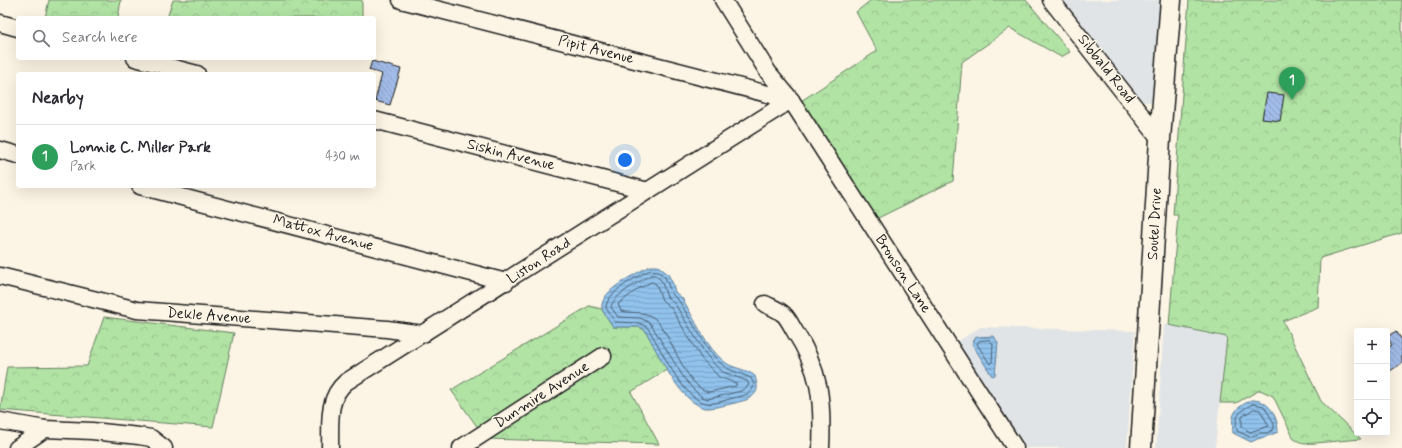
<!DOCTYPE html>
<html lang="en">
<head>
<meta charset="utf-8">
<style>
  :root { --surface:#fff; --page:#f2f2f3; --text:#2b2b33; --muted:#7c7c81; --line:#e1e1e2; --accent:#c8321e }
  body { margin:0; font-family:Mynerve,sans-serif; background:var(--page); color:var(--text) }
  .controls { position:absolute; right:12px; bottom:12px; display:grid; overflow:hidden; border-radius:4px; box-shadow:0 4px 16px #0002 }
  .controls button { width:36px; height:36px; display:grid; place-items:center; padding:0; border:0; border-bottom:1px solid var(--line); background:var(--surface); color:var(--text); font:20px sans-serif }
  .you { position:absolute; left:625px; top:160px; width:14px; height:14px; margin:-10px; border:3px solid #fff; border-radius:50%; background:#1a73e8; box-shadow:0 0 0 6px #1a73e833 }
  .badge { display:grid; place-items:center; width:26px; height:26px; border-radius:50%; background:var(--accent); color:#fff; font-size:13px; font-weight:700 }
  .pin { position:absolute; translate:-50% -33px; filter:drop-shadow(0 1px 2px #0008) }
  .pin::after { content:''; position:absolute; top:21px; width:14px; height:12px; background:inherit; clip-path:polygon(0 0,100% 0,50% 100%) }
  .list { margin:0; padding:0; list-style:none }
  h2 { display:flex; justify-content:space-between; align-items:center; height:52px; margin:0; padding:0 16px; font-size:17px }
  h2 small { font-size:13px; font-weight:400; color:var(--muted) }
  .list li { display:grid; grid-template-columns:26px 1fr auto; gap:12px; align-items:center; box-sizing:border-box; height:64px; padding:0 16px; border-top:1px solid var(--line) }
  .list b { display:block; font-size:15px; white-space:nowrap }
  .list p { margin:0; font-size:13px; white-space:nowrap; color:var(--muted) }
  .list em { font-size:13px; font-style:normal; color:var(--muted) }
  .icon { flex:none; width:22px; height:22px; fill:none; stroke:currentColor; stroke-width:2; stroke-linecap:round; stroke-linejoin:round }
  .map { position:relative; flex:none; width:1402px; height:448px; overflow:hidden }
  .search { position:absolute; background:var(--surface); box-shadow:0 4px 16px #0002; left:16px; top:16px; width:360px; height:44px; display:flex; align-items:center; gap:10px; box-sizing:border-box; padding:0 14px; border-radius:4px; color:var(--muted); font-size:15px }
  .panel { position:absolute; background:var(--surface); box-shadow:0 4px 16px #0002; left:16px; top:72px; width:360px; height:116px; border-radius:4px }
  .map>svg:first-child { display:block }
</style>
</head>
<body>
<div class="map">
<svg width="1402" height="448" viewBox="0 0 1402 448">
  <defs>
    <pattern id="forest-crowns" width="20" height="18" patternUnits="userSpaceOnUse"><rect width="20" height="18" fill="#b1e3a4"/><path d="M2 6a3 3 0 1 1 6 0M12 15a3 3 0 1 1 6 0" fill="none" stroke="#98c28d"/></pattern>
    <pattern id="water-rules" width="6" height="5" patternUnits="userSpaceOnUse"><rect width="6" height="5" fill="#90c2ec"/><path d="M0 2.5h6" fill="none" stroke="#7ca6ca"/></pattern>
    <pattern id="building-back-hatch" width="6" height="6" patternUnits="userSpaceOnUse"><rect width="6" height="6" fill="#a2bce9"/><path d="M-1 5l2 2M0 0l6 6M5-1l2 2" fill="none" stroke="#8ba1c7"/></pattern>
  </defs>
  <rect width="100%" height="100%" fill="#fcf5e5"/>
  <filter id="ink" filterUnits="userSpaceOnUse"><feTurbulence type="fractalNoise" baseFrequency=".025" numOctaves="2"/><feDisplacementMap in="SourceGraphic" scale="8" xChannelSelector="R" yChannelSelector="G"/><feConvolveMatrix kernelMatrix="1 2 1 2 8 2 1 2 1" color-interpolation-filters="sRGB"/></filter>
  <g filter="url(#ink)">
    <!-- built -->
    <g fill="#e1e4e6">
      <polygon points="1057,0 1164,0 1155,97 1150,102 1144,102 1136,98"/>
      <polygon points="1164,324 1227,337 1215,448 1156,448"/>
      <polygon points="980,327 1135,331 1127,448 1020,448 954,344"/>
    </g>
    <!-- forest -->
    <g fill="url(#forest-crowns)" stroke="#668060">
      <polygon points="49,0 121,0 118,18 45,18"/>
      <polygon points="173,0 362,0 362,18 167,18"/>
      <polygon points="871,0 1026,0 1070,52 1061,57 1010,28 962,62 953,181 874,220 798,103 877,51 856,12"/>
      <polygon points="1189,0 1402,0 1402,233 1320,258 1318,307 1283,321 1321,401 1361,439 1304,444 1294,439 1273,396 1260,390 1236,403 1220,403 1227,337 1169,325 1178,215 1173,215"/>
      <polygon points="589,306 602,309 613,327 639,327 645,330 668,369 631,392 659,444 486,439 451,390"/>
      <polygon points="104,317 234,333 213,427 0,410 7,367 87,366"/>
    </g>
    <!-- water -->
    <g fill="url(#water-rules)" stroke="#628099">
      <path d="M 650,266 L 658,266 L 668,274 L 673,284 L 675,292 L 682,298 C 695,319 706,348 726,363 C 735,369 747,369 755,376 C 758,388 760,393 746,400 C 739,402 713,409 706,408 C 680,404 657,351 645,330 L 639,327 L 613,327 C 610,321 603,314 602,308 C 599,291 637,273 650,266 Z"/>
      <polygon points="994,336 998,343 995,375 992,376 972,344 976,337"/>
      <path d="M 1251,400 C 1269,399 1278,416 1278,432 C 1268,437 1260,437 1251,442 L 1233,433 C 1231,413 1234,409 1251,400 Z"/>
    </g>
    <g fill="none" stroke-linecap="round" stroke-linejoin="round">
      <!-- shore -->
      <g stroke="#4a5e6f" stroke-width="1">
        <path d="M 650,270 L 657,271 L 665,277 L 672,294 L 679,301 L 709,350 L 717,360 L 726,368 L 751,378 L 754,384 C 753,395 742,396 733,398 C 725,400 714,405 706,403 C 681,398 661,347 647,327 L 639,323 L 615,322 L 606,308 C 606,292 637,277 650,270 Z"/>
        <path d="M 651,275 L 655,275 L 661,280 L 667,297 L 675,304 L 705,353 L 714,364 L 723,372 L 747,381 L 749,385 L 741,391 L 708,399 L 702,397 L 694,390 L 684,378 L 650,323 L 640,318 L 618,317 L 611,307 C 612,296 642,280 651,275 Z"/>
        <path d="M 652,282 L 656,284 L 662,300 L 671,308 L 701,358 L 719,377 L 736,383 L 736,386 L 709,392 C 684,387 672,333 654,318 C 643,310 632,314 621,311 L 618,304 L 638,289 Z"/>
        <polygon points="990,340 993,344 992,362 990,364 977,344 979,341"/>
        <path d="M 1253,404 L 1264,406 L 1274,423 L 1274,429 L 1267,433 L 1260,433 L 1250,437 L 1237,431 C 1234,416 1240,410 1253,404 Z"/>
        <polygon points="1254,409 1260,410 1269,426 1250,432 1242,427 1242,417"/>
      </g>
    </g>
    <!-- building -->
    <g fill="url(#building-back-hatch)" stroke="#1c1c1c">
      <polygon points="372,61 401,69 390,105 375,101 382,74 369,70"/>
      <polygon points="1267,93 1284,95 1280,121 1262,119"/>
      <polygon points="1396,331 1402,340 1402,363 1387,373 1387,348 1392,345 1387,337"/>
    </g>
    <g fill="none" stroke-linecap="round" stroke-linejoin="round">
      <!-- minor casing -->
      <g stroke="#1c1c1c" stroke-width="19">
        <g id="minor">
          <polyline points="401,0 791,100"/>
          <polyline points="723,0 768,72 791,100 1015,448"/>
          <polyline points="1051,0 1160,139"/>
          <polyline points="0,23 18,28"/>
          <polyline points="135,58 197,74"/>
          <polyline points="374,120 648,191"/>
          <polyline points="0,150 18,155"/>
          <polyline points="140,186 506,282"/>
          <polyline points="0,276 137,310 387,329 423,334"/>
          <path d="M 765,304 C 771,307 777,309 782,313 C 787,316 791,325 794,330 C 821,371 823,401 821,448"/>
          <polyline points="0,421 45,429 92,431 139,436 151,438 164,448"/>
          <polyline points="17,448 45,429"/>
          <path d="M 330,448 C 331,424 326,399 346,382 L 791,100"/>
          <polyline points="461,448 603,356"/>
        </g>
      </g>
      <!-- major casing -->
      <g stroke="#1c1c1c" stroke-width="23">
        <polyline id="major" points="1141,448 1160,139 1171,0"/>
      </g>
      <!-- minor -->
      <use href="#minor" stroke="#fcf5e5" stroke-width="16"/>
      <!-- major -->
      <use href="#major" stroke="#fcf5e5" stroke-width="20"/>
    </g>
  </g>
  <g text-anchor="middle" dominant-baseline="central" stroke-width="3" stroke-linejoin="round" paint-order="stroke">
    <!-- street labels -->
    <g font-size="15" fill="#1c1c1c" stroke="#fcf5e5">
      <text transform="translate(596 50) rotate(14)">Pipit Avenue</text>
      <text transform="translate(1106 69) rotate(52)">Sibbald Road</text>
      <text transform="translate(511 155) rotate(14)">Siskin Avenue</text>
      <text transform="translate(1155 224) rotate(-87)">Soutel Drive</text>
      <text transform="translate(323 233) rotate(15)">Mattox Avenue</text>
      <text transform="translate(539 261) rotate(-33)">Liston Road</text>
      <text transform="translate(903 274) rotate(57)">Bronson Lane</text>
      <text transform="translate(209 316) rotate(4)">Dekle Avenue</text>
      <text transform="translate(542 395) rotate(-33)">Dunmire Avenue</text>
    </g>
  </g>
</svg>
<div class="controls">
<button>+</button>
<button>−</button>
<button><svg class="icon" aria-label="locate" viewBox="0 0 24 24"><circle cx="12" cy="12" r="6"/><path d="M12 2v4M12 18v4M2 12h4M18 12h4"/></svg></button>
</div>
<div class="you"></div>
<div class="pin badge" style="left:1292px;top:100px;background:#2e9e5b">1</div>
<div class="search"><svg class="icon" aria-label="search" viewBox="0 0 24 24"><circle cx="10" cy="10" r="6"/><path d="M15 15l6 6"/></svg>Search here</div>
<section class="panel">
<h2>Nearby<small></small></h2>
<ul class="list">
<li><span class="badge" style="background:#2e9e5b">1</span><div><b>Lonnie C. Miller Park</b><p>Park</p></div><em>430 m</em></li>
</ul>
</section>
</div>
</body>
</html>
